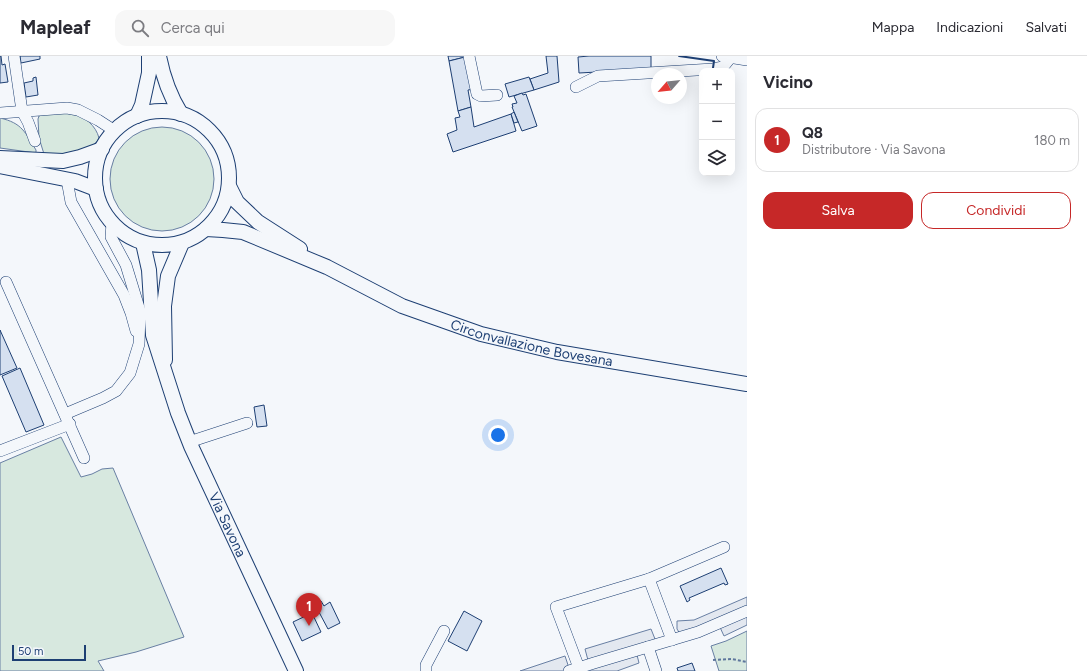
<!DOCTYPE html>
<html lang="it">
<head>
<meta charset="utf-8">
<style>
  :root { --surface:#fff; --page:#f7f7f7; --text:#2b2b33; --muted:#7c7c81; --line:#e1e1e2; --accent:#c62828 }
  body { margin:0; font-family:Figtree,sans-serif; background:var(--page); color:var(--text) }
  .controls { position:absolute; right:12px; top:12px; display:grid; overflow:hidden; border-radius:8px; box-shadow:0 4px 16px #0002 }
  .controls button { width:36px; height:36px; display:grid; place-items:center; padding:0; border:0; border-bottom:1px solid var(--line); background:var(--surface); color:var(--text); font:20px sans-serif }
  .compass { position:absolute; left:651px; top:12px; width:36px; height:36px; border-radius:50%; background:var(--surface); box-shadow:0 4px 16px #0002; rotate:242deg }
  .scale { position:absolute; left:12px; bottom:10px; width:74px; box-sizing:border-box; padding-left:4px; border:2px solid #1d3f73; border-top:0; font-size:11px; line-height:14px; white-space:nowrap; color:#1d3f73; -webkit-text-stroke:3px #f4f7fb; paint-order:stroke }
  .you { position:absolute; left:498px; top:379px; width:14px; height:14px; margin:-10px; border:3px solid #fff; border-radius:50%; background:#1a73e8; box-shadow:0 0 0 6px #1a73e833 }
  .badge { display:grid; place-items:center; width:26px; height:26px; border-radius:50%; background:var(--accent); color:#fff; font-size:13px; font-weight:700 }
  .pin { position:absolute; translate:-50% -33px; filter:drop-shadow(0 1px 2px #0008) }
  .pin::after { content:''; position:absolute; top:21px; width:14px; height:12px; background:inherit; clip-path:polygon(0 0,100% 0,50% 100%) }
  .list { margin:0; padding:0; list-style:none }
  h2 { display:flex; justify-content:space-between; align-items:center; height:52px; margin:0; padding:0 16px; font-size:17px }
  h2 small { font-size:13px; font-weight:400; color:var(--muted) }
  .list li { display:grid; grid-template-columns:26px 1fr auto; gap:12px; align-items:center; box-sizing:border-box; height:64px; margin:0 8px 8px; padding:0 8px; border:1px solid var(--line); border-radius:12px }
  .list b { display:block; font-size:15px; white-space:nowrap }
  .list p { margin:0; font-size:13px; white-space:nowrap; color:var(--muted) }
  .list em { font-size:13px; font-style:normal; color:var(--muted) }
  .actions { display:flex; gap:8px; padding:12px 16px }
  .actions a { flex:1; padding:9px 0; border:1px solid var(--accent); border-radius:12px; text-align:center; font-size:14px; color:var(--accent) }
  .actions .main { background:var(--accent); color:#fff }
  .icon { flex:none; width:22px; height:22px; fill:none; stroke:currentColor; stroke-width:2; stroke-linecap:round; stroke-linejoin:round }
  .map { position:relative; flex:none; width:747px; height:615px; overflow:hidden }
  header { display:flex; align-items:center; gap:24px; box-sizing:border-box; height:56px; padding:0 20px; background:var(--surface); border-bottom:1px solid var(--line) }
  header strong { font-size:19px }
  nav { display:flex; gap:22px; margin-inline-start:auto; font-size:14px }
  .search { width:280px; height:36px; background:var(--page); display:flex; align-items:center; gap:10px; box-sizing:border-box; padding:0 14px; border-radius:12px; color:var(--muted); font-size:15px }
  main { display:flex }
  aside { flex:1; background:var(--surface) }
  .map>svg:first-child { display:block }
</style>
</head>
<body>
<header>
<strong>Mapleaf</strong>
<div class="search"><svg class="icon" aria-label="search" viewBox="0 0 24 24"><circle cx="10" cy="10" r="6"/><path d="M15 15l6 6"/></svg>Cerca qui</div>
<nav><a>Mappa</a><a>Indicazioni</a><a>Salvati</a></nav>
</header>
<main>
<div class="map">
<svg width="747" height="615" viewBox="0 0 747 615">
  <rect width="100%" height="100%" fill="#f4f7fb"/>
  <!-- green -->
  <g fill="#d7e8df" stroke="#687fa3">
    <path d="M 56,57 C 61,57 67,57 72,58 C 85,60 96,70 99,82 C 93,97 57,99 44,98 L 39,82 L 38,63 L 39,60 L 42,59 Z"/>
    <path d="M 0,62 C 22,67 25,76 36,94 L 36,97 L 0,92 Z"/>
    <circle cx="162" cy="123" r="52"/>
    <polygon points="61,381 81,421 92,418 102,413 113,412 184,581 136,596 98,605 104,615 0,615 0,407"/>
    <polygon points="747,575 747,615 719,615 711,590 726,585"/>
  </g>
  <!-- parking -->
  <g fill="#e3e8f0" stroke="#687fa3">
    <polygon points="747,541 747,569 724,580 718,567 682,581 677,573 677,565 694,564"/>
    <polygon points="651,573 657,588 636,595 639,607 617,615 520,615 565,600 570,615 589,608 585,593"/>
  </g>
  <!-- building -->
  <g fill="#d5e0f0" stroke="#1d3f73">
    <polygon points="0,0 1,0 2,9 5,8 8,26 0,27"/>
    <polygon points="20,0 40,0 40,3 21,7"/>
    <polygon points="448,0 469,0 449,5"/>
    <polygon points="469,0 475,33 468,34 471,51 458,55 449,5"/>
    <polygon points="546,0 557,0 559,26 534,34 530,23 548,17"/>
    <polygon points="589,0 651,0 651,13 579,17 578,1"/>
    <polygon points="36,21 38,39 26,41 24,27 33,25 33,22"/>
    <polygon points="529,21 534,34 509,41 505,28"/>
    <polygon points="522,37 523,39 526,38 537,70 522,75 512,51 513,51 512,48 517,47 514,40"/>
    <polygon points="471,51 474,71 511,58 516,75 453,96 447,78 457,74 455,62 460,61 458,55"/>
    <polygon points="514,56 518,66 514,67 511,58"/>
    <polygon points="0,274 17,312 0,319"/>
    <polygon points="20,312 44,369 26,376 2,320"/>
    <polygon points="264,349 267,370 257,371 254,351"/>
    <polygon points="721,512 728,528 725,529 724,527 689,542 690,544 687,546 680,530"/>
    <polygon points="316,542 321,545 324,550 330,546 340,567 328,573 312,543"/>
    <polygon points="464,555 482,565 467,595 448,585"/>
    <polygon points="312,557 321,576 302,585 293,566"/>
    <polygon points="692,607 695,615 678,615 677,612"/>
  </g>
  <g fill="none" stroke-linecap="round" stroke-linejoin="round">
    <!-- minor casing -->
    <g stroke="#1d3f73" stroke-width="12">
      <g id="minor">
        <polyline points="14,0 22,55 28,66 35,85"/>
        <polyline points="469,0 477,38 481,40 497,39"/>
        <polyline points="722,0 747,4"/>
        <polyline points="576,31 598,20 713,13 723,11 731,1"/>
        <polyline points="0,57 67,52 78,54 98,64 115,75"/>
        <polyline points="67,124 71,146 124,239 131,257 136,275"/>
        <polyline points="6,226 84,402"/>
        <polyline points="65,358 103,342 116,335 130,317 139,288 140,255 126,209 111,181 112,167"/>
        <polyline points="189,386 247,367"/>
        <polyline points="0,395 70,368"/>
        <polyline points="649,523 672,584"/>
        <polyline points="648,591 656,615"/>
        <polyline points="579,612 556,551 649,523 724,491"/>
        <polyline points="426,615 426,609 444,575"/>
        <polyline points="569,615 594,607 698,576 747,555"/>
      </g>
    </g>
    <!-- major casing -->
    <g stroke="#1d3f73" stroke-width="16">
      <g id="major">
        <path d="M 159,0 C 163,21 170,40 181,58"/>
        <circle cx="162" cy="122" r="67"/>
        <polyline points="137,60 142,49 149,17 149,0"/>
        <polyline points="0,102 63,105 80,101 102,93"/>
        <polyline points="0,110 75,125 96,133"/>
        <polyline points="229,130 237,146 258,166 300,193"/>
        <path id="s1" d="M 206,173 L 223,174 L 243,176 L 327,211 L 402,250 L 481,278 L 557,296 L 747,328"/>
        <path id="s2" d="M 143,187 L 149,214 L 153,279 L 178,357 L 191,390 L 296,615"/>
        <polyline points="165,304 164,250 168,220 182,187"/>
      </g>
    </g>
    <!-- path -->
    <polyline stroke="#5e769c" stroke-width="2" stroke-dasharray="3 2" stroke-linecap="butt" points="713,604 732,603 747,606"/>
    <!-- minor -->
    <use href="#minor" stroke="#f4f7fb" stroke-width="11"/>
    <!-- major -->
    <use href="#major" stroke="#f4f7fb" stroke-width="14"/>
    <!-- wall -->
    <polyline stroke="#1d3f73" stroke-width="2" points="679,0 714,5 713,12"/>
  </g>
  <g text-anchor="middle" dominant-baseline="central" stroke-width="3" stroke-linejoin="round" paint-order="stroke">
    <!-- street labels -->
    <g font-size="14" fill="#1d3f73" stroke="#f4f7fb">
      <text stroke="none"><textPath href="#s1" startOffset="348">Circonvallazione Bovesana</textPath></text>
      <text stroke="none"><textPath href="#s2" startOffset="297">Via Savona</textPath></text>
    </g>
  </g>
</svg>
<div class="controls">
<button>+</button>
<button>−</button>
<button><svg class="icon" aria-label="layers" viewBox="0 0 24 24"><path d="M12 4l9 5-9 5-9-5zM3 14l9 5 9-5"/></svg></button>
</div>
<svg class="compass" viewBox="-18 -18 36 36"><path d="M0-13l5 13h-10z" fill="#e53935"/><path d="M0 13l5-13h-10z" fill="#7c7c81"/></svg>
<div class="scale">50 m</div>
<div class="you"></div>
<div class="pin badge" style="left:309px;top:570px">1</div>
</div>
<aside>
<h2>Vicino<small></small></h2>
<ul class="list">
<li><span class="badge">1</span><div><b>Q8</b><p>Distributore · Via Savona</p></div><em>180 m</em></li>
</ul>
<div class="actions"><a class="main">Salva</a><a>Condividi</a></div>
</aside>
</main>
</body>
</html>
